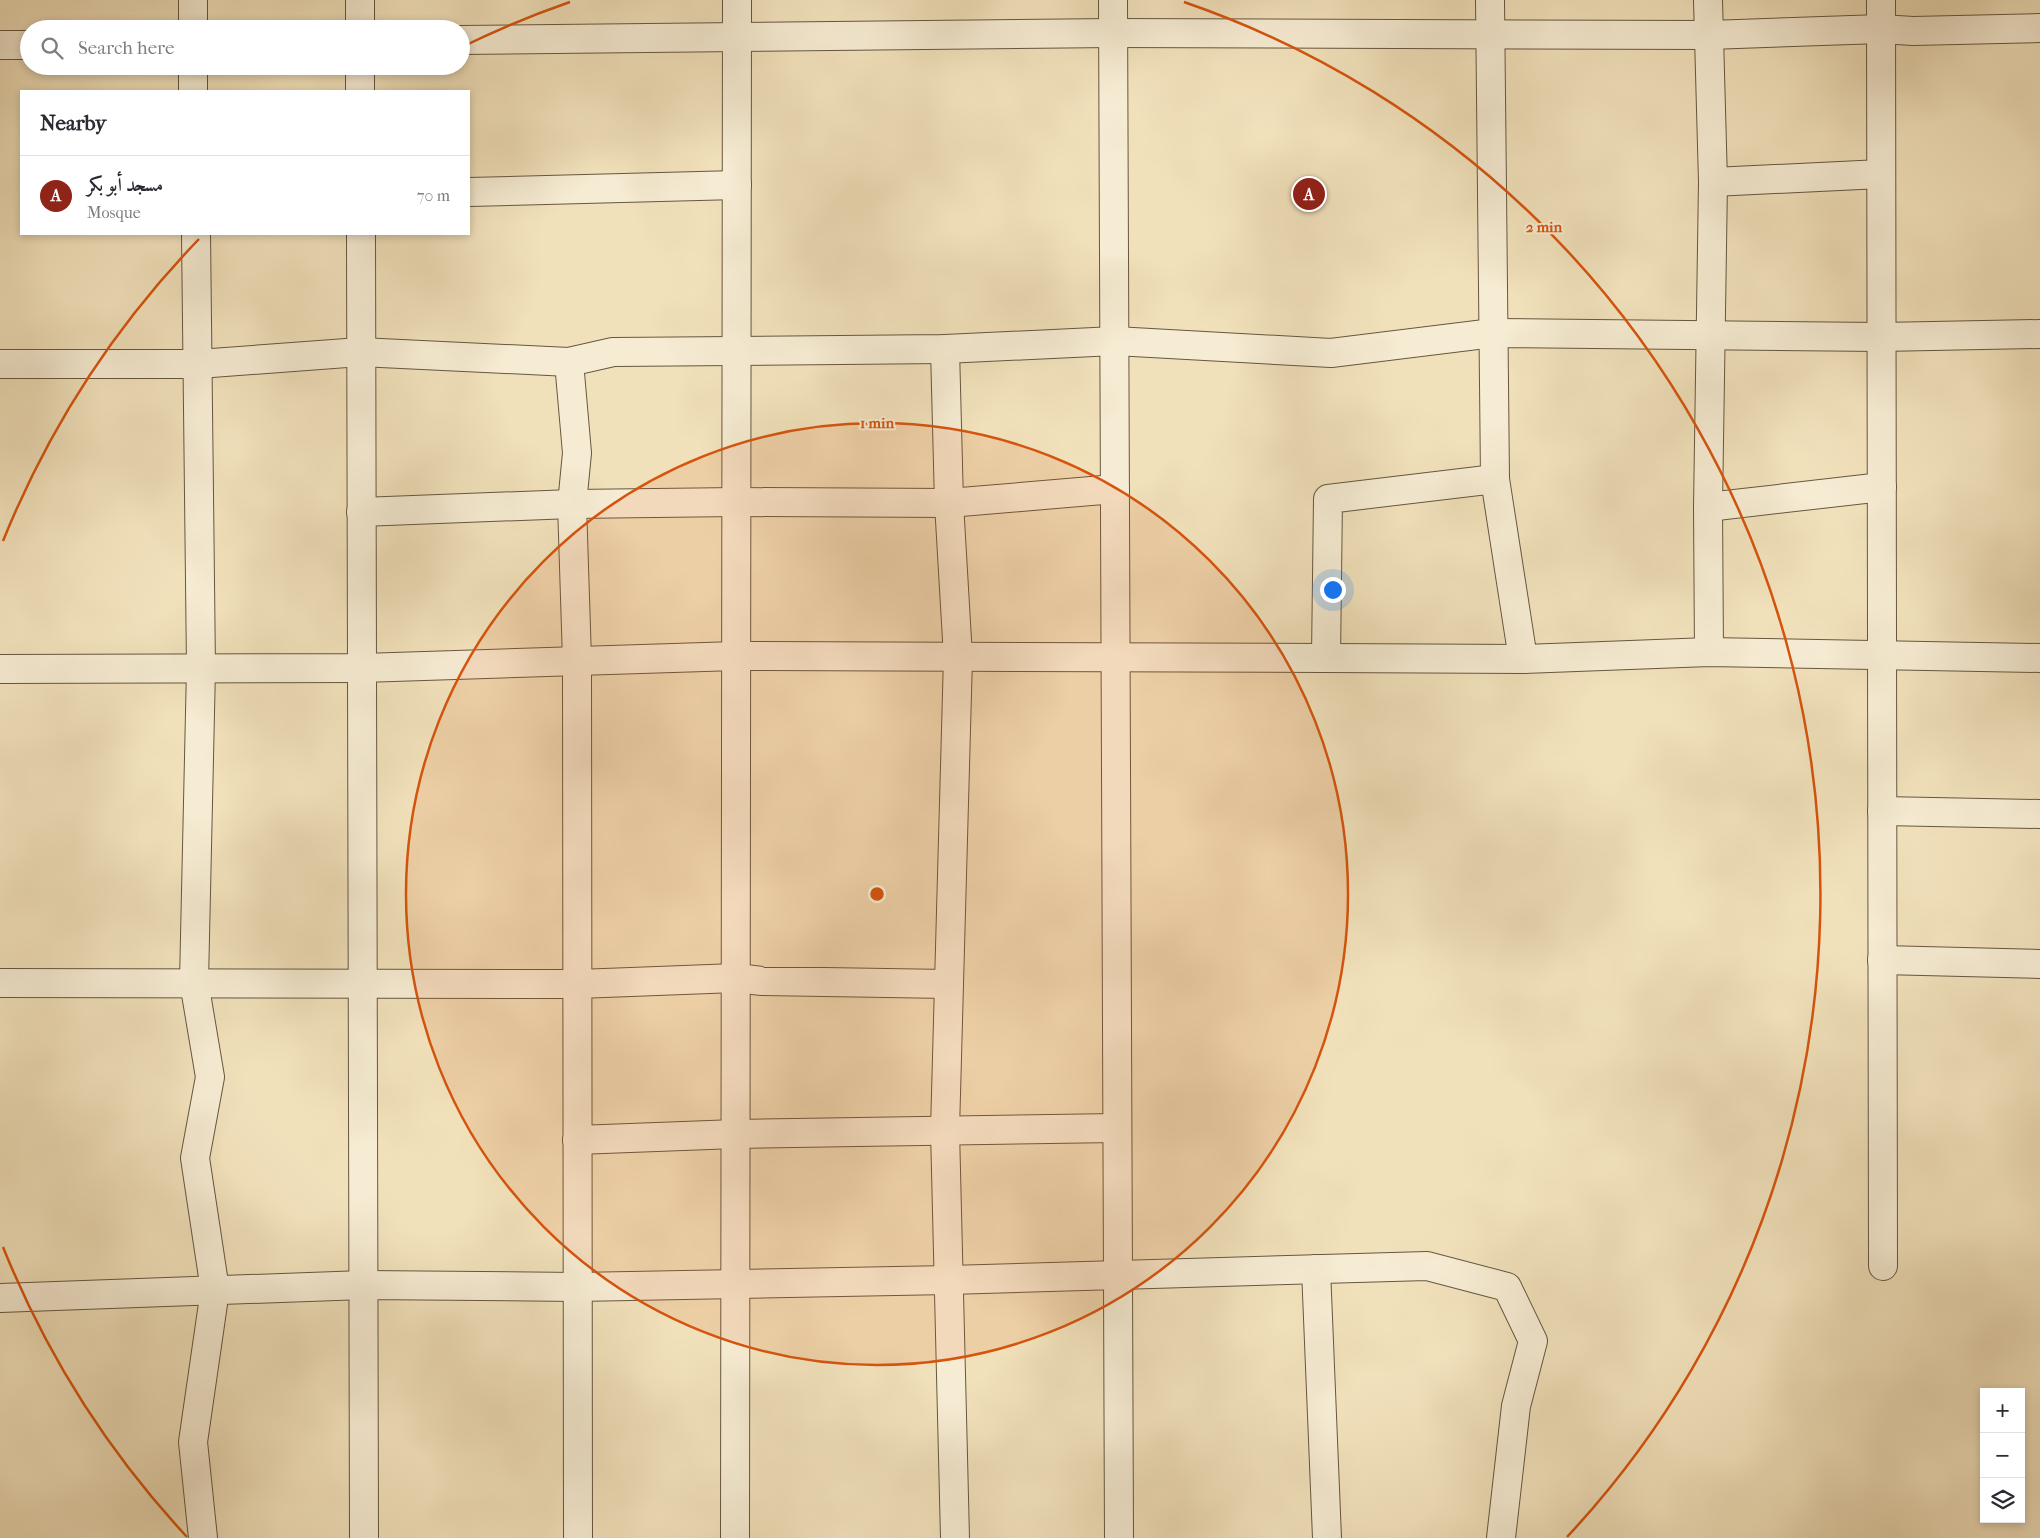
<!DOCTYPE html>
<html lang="en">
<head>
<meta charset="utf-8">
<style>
  :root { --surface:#fff; --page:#f2f2f3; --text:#2b2b33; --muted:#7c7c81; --line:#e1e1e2; --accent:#8f2418 }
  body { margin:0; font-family:"IM FELL French Canon",Amiri,serif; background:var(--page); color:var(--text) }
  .controls { position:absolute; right:15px; bottom:15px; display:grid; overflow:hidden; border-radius:0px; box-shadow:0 2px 8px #0003 }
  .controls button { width:45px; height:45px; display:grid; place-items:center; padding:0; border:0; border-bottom:1px solid var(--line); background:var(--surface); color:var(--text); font:25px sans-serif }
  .you { position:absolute; left:1332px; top:589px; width:18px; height:18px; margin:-12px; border:4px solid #fff; border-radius:50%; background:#1a73e8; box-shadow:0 0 0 8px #1a73e833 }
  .badge { display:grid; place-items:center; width:32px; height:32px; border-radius:50%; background:var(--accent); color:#fff; font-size:16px; font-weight:700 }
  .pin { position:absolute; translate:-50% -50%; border:2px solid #fff; box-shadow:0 1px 5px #0006 }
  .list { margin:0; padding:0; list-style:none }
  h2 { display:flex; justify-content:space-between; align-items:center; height:65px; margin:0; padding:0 20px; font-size:21px }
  h2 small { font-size:16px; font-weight:400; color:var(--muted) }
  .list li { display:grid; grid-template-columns:32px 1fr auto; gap:15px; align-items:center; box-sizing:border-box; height:80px; padding:0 20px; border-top:1px solid var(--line) }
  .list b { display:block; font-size:19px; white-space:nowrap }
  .list p { margin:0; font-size:16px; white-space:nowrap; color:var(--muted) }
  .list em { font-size:16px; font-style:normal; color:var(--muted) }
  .icon { flex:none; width:28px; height:28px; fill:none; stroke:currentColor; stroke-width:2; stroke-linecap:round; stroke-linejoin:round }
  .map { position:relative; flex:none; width:2040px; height:1538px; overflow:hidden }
  .search { position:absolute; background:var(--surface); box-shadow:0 2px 8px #0003; left:20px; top:20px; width:450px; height:55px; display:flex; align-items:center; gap:12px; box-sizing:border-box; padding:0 18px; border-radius:28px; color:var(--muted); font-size:19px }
  .panel { position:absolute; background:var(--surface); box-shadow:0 2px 8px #0003; left:20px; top:90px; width:450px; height:145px; border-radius:0px }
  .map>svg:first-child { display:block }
</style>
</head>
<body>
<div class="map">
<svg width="2040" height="1538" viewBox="0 0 2040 1538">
  <rect width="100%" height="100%" fill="#f1e1bb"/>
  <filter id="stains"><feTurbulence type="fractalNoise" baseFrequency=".004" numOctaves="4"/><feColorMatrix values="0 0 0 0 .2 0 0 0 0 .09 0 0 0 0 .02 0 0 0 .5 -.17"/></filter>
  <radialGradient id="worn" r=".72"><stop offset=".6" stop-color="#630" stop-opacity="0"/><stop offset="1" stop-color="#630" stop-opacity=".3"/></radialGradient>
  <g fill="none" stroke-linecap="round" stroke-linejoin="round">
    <!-- minor casing -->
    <g stroke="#66573f" stroke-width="30">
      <g id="minor">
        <polyline points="360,0 360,29"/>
        <polyline points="1113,0 1119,1538"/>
        <polyline points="1490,0 1495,479"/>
        <polyline points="1708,0 1713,182 1708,507 1709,652"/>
        <polyline points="1881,0 1883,1266"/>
        <polyline points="193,29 193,0"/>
        <polyline points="461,40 1113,33 1709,35 1881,29 1913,31 2040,28"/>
        <polyline points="0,45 29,45"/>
        <polyline points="193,66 193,91"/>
        <polyline points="360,66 360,91"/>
        <polyline points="1713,182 1881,174"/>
        <polyline points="469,192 737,185"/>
        <polyline points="196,234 201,668 194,982 210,1077 195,1158 215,1290 193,1442 203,1538"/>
        <polyline points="361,234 364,1538"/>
        <polyline points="945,349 949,503 958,657 945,1130 955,1538"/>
        <polyline points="569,362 577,453 572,504 577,660 578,1538"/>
        <polyline points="0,364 198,364 360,352 569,362 613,352 945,349 1115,341 1331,353 1493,333 1881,337 2040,334"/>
        <polyline points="1708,507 1882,487"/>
        <polyline points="361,512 572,504 737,502 949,503 1115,489"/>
        <polyline points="1326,658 1523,659"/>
        <polyline points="0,669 362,668 736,656 1326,658 1328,499 1495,479 1523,659 1709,652 2040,658"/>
        <polyline points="1882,811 2040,814"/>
        <polyline points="1882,960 2040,964"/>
        <polyline points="0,983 578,984 736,978 762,981 948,984"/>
        <polyline points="577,1140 736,1134 1117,1128"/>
        <polyline points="1316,1269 1327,1538"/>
        <polyline points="0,1298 364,1285 577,1287 949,1280 1427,1266 1507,1287 1533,1341 1516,1406 1501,1538"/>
        <polyline points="735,1538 737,0"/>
      </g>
    </g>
    <!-- minor -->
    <use href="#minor" stroke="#f6ecd3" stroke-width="28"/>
  </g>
  <!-- distance rings -->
  <circle cx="877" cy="894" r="471" fill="#d6540d" fill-opacity=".12"/>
  <g fill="none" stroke="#d6540d" stroke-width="2.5">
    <circle cx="877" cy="894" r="471"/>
    <path d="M187 1537A943 943 0 0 1 3 1247M3 541A943 943 0 0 1 199 239M464 46A943 943 0 0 1 570 2M1184 2A943 943 0 0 1 1567 1537"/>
  </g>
  <circle cx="877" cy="894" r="8" fill="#d6540d" stroke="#f6ecd3" stroke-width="2.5"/>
  <g font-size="15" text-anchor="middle" font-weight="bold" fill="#d6540d" stroke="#f6ecd3" stroke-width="4" stroke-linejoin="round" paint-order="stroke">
    <text x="1544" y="232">2 min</text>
    <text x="877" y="428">1 min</text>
  </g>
  <rect width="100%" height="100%" filter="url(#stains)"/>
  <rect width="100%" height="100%" fill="url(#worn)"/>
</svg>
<div class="controls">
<button>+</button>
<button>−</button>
<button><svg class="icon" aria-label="layers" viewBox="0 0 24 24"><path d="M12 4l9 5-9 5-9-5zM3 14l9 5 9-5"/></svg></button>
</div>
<div class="you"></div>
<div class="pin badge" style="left:1309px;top:194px">A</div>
<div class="search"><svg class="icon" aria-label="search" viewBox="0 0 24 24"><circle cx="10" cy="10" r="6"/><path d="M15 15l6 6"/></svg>Search here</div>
<section class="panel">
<h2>Nearby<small></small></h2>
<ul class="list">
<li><span class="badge">A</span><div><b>مسجد أبو بكر</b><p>Mosque</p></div><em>70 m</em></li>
</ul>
</section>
</div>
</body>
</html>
